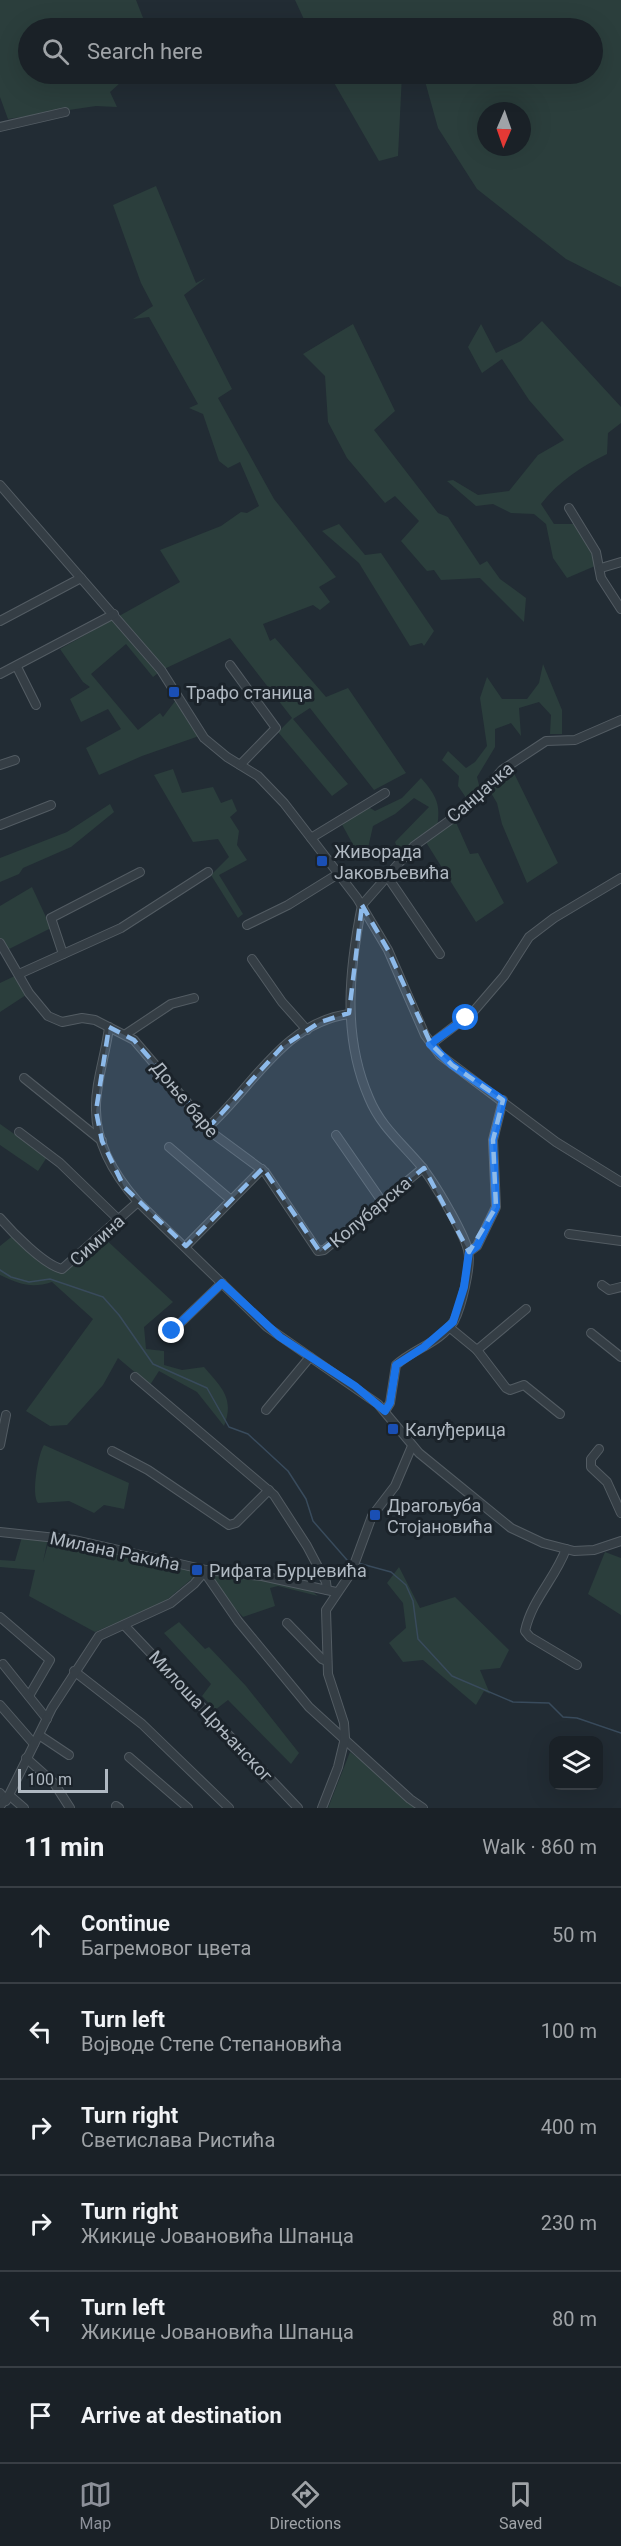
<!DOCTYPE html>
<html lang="en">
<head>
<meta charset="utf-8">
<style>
  :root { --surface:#1a2127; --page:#272e33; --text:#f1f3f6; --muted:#9fa3a7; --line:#383e44; --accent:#8c9099 }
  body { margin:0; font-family:Roboto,sans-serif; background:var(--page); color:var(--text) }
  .controls { position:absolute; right:18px; bottom:18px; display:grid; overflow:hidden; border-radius:12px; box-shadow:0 6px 24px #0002 }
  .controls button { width:54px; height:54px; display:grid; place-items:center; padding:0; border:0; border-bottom:2px solid var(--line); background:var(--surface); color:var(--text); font:30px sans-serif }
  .compass { position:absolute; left:477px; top:102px; width:54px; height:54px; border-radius:50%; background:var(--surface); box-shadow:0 6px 24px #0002; rotate:182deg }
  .scale { position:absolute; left:18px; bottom:15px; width:90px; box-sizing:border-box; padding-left:6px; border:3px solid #b0b9c2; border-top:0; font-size:16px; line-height:21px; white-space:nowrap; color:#b0b9c2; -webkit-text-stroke:4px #1b232a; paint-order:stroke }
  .stop { position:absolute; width:18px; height:18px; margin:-14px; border:4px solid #1a73e8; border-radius:50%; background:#fff }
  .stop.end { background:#1a73e8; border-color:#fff; box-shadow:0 2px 6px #0008 }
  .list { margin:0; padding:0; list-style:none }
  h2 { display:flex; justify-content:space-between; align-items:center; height:78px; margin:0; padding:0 24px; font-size:26px }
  h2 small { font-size:20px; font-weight:400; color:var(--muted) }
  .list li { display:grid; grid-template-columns:39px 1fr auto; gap:18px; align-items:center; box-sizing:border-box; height:96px; padding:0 24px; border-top:2px solid var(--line) }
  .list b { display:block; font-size:22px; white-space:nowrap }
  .list p { margin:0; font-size:20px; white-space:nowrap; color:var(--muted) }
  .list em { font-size:20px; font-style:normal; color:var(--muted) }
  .icon { flex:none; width:33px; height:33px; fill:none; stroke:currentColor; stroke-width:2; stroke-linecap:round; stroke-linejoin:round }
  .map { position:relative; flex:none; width:621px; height:1808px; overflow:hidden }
  .search { position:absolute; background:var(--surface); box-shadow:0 6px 24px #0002; left:18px; right:18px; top:18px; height:66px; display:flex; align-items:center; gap:15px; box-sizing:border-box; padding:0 21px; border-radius:33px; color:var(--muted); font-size:22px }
  .sheet { height:654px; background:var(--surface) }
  nav { display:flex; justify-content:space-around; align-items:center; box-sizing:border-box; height:84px; border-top:2px solid var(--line); background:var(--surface); font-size:16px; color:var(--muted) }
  nav a { display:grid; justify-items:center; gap:3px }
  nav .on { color:var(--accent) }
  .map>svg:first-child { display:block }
</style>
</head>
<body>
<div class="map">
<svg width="621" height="1808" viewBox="0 0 621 1808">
  <rect width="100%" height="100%" fill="#222c34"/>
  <!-- green -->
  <g fill="#2b3e3c" fill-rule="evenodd">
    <polygon points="0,0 136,0 147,28 28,28 28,74 130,74 110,92 117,107 96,106 8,119 0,97"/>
    <path d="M 295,0 L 621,0 L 621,287 L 566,259 L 477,189 L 438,128 L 423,74 L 592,74 L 592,28 L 308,28 ZM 486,111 L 522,111 L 522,147 L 486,147 Z"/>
    <polygon points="329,74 402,74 398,156 379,161"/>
    <polygon points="156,186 196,283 206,278 184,295 232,389 218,398 274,499 336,577 319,587 330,602 320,610 313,605 263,624 270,641 275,638 326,697 348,688 406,773 374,790 310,708 293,719 348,784 332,796 278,732 292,718 230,638 162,670 153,677 126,644 91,674 138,730 160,713 163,717 179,696 202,735 142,756 99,775 86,748 121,729 108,709 81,722 70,699 90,687 83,682 60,649 180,582 160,550 221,526 241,512 247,513 259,506 240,462 228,468 219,461 203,414 189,408 198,404 149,317 133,319 153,306 141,283 113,205"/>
    <path d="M 542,321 L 621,407 L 621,423 L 608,433 L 607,454 C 582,466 558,482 541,504 L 554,524 L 575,524 L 590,548 L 595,566 L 567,578 L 553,558 L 546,524 L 534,514 L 511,513 L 493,504 L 476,506 L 447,481 L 453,480 L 478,495 L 509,491 L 538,455 L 564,440 L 529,400 L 502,359 L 482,373 L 468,347 L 481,324 L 496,353 L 521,341 Z"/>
    <polygon points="353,324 395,411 374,430 438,513 448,517 480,565 487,561 500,579 526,598 524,622 480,578 441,580 434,570 427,571 401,541 419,521 395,496 385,503 347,458 328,422 325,376 303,354"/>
    <polygon points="339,524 365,555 381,553 434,631 424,646 422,643 410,646 359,563 322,531"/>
    <polygon points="543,664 562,710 562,734 550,734 551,715 539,702 519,708 521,736 511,723 495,729 495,747 477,777 481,793 471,805 458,786 459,776 442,760 448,751 466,768 475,762 487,746 480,698 487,677 502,699 527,699 539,683"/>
    <polygon points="510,765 558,863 527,883 502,824 497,803 487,786"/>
    <polygon points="173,769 182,793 213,787 221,803 232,799 237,811 230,817 239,831 237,845 247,860 219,875 243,914 238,918 211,875 229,857 218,839 193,842 154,775"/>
    <path d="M 421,778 C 437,796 441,805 437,828 L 454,818 L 470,854 L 478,853 L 504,903 L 476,922 L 424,839 L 401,859 L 395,842 L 429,807 L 414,798 L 395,814 L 373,826 L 368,848 L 356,850 L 339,819 L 365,805 L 375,811 L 402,798 Z"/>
    <polygon points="110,804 114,812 71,847 23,868 19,874 0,882 0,858 67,832"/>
    <polygon points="32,887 51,928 5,951 0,943 0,906"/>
    <polygon points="19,974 29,993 0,1012 0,983"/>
    <polygon points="0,1124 47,1157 38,1171 0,1145"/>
    <path d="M 15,1234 L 58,1269 L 102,1236 L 173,1302 L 144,1327 L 146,1349 L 164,1351 L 164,1365 L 182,1370 L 204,1367 C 221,1387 235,1398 224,1426 L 197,1392 L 159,1371 L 150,1385 L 118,1358 L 103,1385 L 67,1425 L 50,1426 L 26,1411 L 93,1319 L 52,1282 C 31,1289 20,1284 0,1275 L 0,1246 Z"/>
    <path d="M 44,1445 L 129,1483 L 124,1509 L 104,1505 L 94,1513 L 69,1501 L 38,1503 C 31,1495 38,1454 44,1445 Z"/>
    <polygon points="22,1537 48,1538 43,1562 50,1537 201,1571 163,1603 95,1632 29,1596 35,1570 0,1567 0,1560 15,1561"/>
    <polygon points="605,1552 621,1558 621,1615 588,1594"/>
    <polygon points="399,1567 420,1608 455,1597 509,1650 500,1668 480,1670 490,1694 484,1691 476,1705 423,1660 403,1662 389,1643 406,1628 403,1603 387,1583"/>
    <polygon points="214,1572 305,1586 318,1596 278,1586 270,1588 275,1606 243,1617 221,1593 212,1577"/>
    <polygon points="179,1622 205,1649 209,1647 246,1686 299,1753 291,1764 228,1700 215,1710 202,1696 211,1684 164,1633"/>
    <polygon points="350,1752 424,1808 328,1808"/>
  </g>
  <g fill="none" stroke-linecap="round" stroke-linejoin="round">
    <!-- stream -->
    <g stroke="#394b5c" stroke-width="1.5">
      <polyline points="0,1270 11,1277 29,1282 50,1279 103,1297 119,1315 153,1364 207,1388 229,1427 248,1434 288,1471 306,1499 313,1521 347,1560"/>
      <polyline points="358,1563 391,1572 406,1585 413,1601 418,1639 452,1676 513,1702 549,1703 563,1717 577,1718 621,1733"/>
    </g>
    <!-- minor casing -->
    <g stroke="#535c63" stroke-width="10">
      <g id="minor">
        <polyline points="0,127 65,112"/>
        <polyline points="0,485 161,670 204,738 227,757 258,776 284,803 311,838 357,898 388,950 425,1035 440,1055 556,1142 621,1182"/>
        <polyline points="569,508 596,552 601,578 621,609"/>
        <polyline points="601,568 621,562"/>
        <polyline points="0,621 81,578"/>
        <polyline points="230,665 276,728 240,765"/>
        <polyline points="17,667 36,705"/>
        <polyline points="0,674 114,614"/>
        <polyline points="0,765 15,760"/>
        <polyline points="0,825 51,805"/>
        <polyline points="311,838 385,793"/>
        <polyline points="387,876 440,954"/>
        <path d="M 362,905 C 349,970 342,1036 369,1098 C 381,1127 402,1143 421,1166 C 434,1182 463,1231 468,1250 C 472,1265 461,1308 454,1321 C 440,1343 413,1349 396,1365 L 390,1403 L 385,1411"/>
        <polyline points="362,905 414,846 471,805 502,770 546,741 575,740 621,720"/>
        <polyline points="247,925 288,905 338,874"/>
        <polyline points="0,943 29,993 48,1016 62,1022 82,1018 95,1020 134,1040 215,1135 265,1172 318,1251 324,1250 423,1168"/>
        <polyline points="63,954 51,918 140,872"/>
        <polyline points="252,959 282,1002 307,1030"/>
        <polyline points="19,974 121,928 208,872"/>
        <path d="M 109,1027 C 106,1054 95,1083 96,1110 C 96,1145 116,1177 138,1202 L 267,1327 L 378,1404 L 419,1453 L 511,1528 L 543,1543 L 574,1551 L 594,1550 L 621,1541"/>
        <polyline points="126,1034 171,1004 194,998"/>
        <polyline points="431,1044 473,1012 504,976 529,937 554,918 621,878"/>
        <polyline points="24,1078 102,1141"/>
        <path d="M 208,1127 C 253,1087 283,1023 349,1014"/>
        <polyline points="19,1132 60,1163 119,1220"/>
        <polyline points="336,1135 381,1200"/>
        <polyline points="169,1147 231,1200"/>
        <path d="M 0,1218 C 12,1232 44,1265 62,1269 L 138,1202"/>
        <polyline points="569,1234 621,1241"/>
        <polyline points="186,1246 262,1169"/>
        <polyline points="469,1252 477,1246 496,1207 493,1140 503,1100"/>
        <polyline points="602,1285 609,1290 621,1287"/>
        <polyline points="449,1327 477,1350 506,1388 510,1390 524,1385 560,1414"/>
        <polyline points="172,1331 222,1283"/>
        <polyline points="591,1333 621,1357"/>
        <polyline points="477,1350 526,1309"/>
        <polyline points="135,1377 274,1495 307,1546 326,1582 327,1590"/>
        <polyline points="266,1410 310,1357"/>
        <polyline points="0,1445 6,1415"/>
        <polyline points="599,1449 591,1459 591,1467 607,1482 621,1513"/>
        <polyline points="112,1451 148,1470 229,1525 236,1523 269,1490"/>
        <polyline points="0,1532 75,1540 206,1570 262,1576 336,1592"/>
        <path d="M 566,1549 C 555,1579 532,1599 525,1631 L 530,1637 L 577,1665"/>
        <polyline points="205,1573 238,1621 309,1707 410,1799 423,1808"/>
        <polyline points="0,1617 50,1660 29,1696"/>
        <polyline points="287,1623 322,1659 327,1661"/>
        <polyline points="124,1625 298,1808"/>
        <polyline points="3,1664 47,1719"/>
        <polyline points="74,1671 142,1724 229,1808"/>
        <polyline points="0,1705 34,1744"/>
        <polyline points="39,1735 69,1755"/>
        <polyline points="129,1757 188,1808"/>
        <polyline points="26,1758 54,1783 70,1808"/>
        <polyline points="0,1793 6,1801"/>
        <polyline points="9,1795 24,1808"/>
        <polyline points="0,1806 9,1795 52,1708 99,1636 171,1603 194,1584 206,1570"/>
        <polyline points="116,1806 119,1808"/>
        <polyline points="322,1808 338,1767 345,1738 344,1723 328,1674 326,1610 351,1573 372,1516 395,1486 412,1446"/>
      </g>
    </g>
    <!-- minor -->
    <use href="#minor" stroke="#353e45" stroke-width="8"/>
  </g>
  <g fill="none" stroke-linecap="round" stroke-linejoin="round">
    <!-- route -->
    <polyline stroke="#1a73e8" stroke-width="8" points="172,1331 222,1283 280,1337 355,1386 385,1411 390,1403 396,1365 424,1347 453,1322 464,1287 469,1252 477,1246 496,1207 493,1140 503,1100 452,1065 430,1044 466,1018"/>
  </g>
  <!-- marked area -->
  <path fill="#8dbaea" fill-opacity="0.2" stroke="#8dbaea" stroke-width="4.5" stroke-dasharray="12 8" stroke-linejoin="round" d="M 362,905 L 388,950 L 431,1044 L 452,1065 L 503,1100 L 493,1140 L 496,1207 L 469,1252 L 424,1168 L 320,1252 L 263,1168 L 186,1246 L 124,1187 L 102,1141 L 96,1111 L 109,1027 L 134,1040 L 209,1127 L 282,1047 L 320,1022 L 349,1013 Z"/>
  <!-- markers -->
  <g fill="#1a4fb4" stroke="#1b232a" stroke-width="2">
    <rect x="168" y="686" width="12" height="12" rx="3"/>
    <rect x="316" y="855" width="12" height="12" rx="3"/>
    <rect x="387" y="1423" width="12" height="12" rx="3"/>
    <rect x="369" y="1509" width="12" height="12" rx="3"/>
    <rect x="191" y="1564" width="12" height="12" rx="3"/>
  </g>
  <g text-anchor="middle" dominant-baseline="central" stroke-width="6" stroke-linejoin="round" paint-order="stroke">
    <!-- poi labels -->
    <g font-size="18" fill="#b0b9c2" stroke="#1b232a" text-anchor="start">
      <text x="186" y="692">Трафо станица</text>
      <text x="334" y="851">Живорада<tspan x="334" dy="21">Јаковљевића</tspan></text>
      <text x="405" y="1429">Калуђерица</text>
      <text x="387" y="1505">Драгољуба<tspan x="387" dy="21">Стојановића</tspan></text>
      <text x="209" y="1570">Рифата Бурџевића</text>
    </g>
    <!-- street labels -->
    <g font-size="18" fill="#b0b9c2" stroke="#1b232a">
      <text transform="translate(480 792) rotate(-41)">Санџачка</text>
      <text transform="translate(185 1099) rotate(50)">Доње баре</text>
      <text transform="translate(370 1212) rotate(-40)">Колубарска</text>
      <text transform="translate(97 1240) rotate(-42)">Симина</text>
      <text transform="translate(115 1551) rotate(12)">Милана Ракића</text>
      <text transform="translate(211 1716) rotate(47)">Милоша Црњанског</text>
    </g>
  </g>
</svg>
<div class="controls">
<button><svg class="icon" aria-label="layers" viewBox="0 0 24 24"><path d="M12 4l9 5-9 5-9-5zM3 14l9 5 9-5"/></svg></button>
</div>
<svg class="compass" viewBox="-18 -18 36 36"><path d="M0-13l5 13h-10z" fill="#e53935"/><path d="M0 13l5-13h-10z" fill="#9fa3a7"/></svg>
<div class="scale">100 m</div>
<div class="stop" style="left:466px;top:1018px"></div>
<div class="stop end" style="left:172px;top:1331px"></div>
<div class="search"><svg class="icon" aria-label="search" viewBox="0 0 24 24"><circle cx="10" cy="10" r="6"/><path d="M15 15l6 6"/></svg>Search here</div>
</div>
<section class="sheet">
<h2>11 min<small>Walk · 860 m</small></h2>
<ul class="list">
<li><svg class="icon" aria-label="ahead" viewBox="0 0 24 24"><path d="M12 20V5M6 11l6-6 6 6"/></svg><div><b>Continue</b><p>Багремовог цвета</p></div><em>50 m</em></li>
<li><svg class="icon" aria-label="left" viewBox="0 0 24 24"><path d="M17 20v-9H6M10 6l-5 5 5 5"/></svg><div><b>Turn left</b><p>Војводе Степе Степановића</p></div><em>100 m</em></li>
<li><svg class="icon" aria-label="right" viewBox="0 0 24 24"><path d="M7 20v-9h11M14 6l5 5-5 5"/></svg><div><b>Turn right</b><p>Светислава Ристића</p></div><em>400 m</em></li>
<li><svg class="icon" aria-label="right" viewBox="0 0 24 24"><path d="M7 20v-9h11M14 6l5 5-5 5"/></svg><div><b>Turn right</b><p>Жикице Јовановића Шпанца</p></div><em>230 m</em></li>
<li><svg class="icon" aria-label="left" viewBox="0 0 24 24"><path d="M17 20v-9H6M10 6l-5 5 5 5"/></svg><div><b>Turn left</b><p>Жикице Јовановића Шпанца</p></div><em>80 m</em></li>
<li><svg class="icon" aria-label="arrive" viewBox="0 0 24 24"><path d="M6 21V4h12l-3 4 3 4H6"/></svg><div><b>Arrive at destination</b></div></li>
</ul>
</section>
<nav>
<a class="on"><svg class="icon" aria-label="map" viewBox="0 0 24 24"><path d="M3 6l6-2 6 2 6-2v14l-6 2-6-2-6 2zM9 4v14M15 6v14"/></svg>Map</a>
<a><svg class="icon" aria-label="directions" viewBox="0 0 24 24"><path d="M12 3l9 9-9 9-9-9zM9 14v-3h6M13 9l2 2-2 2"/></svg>Directions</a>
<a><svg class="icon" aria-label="saved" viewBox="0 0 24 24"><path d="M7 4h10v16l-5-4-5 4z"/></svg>Saved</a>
</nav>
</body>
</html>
